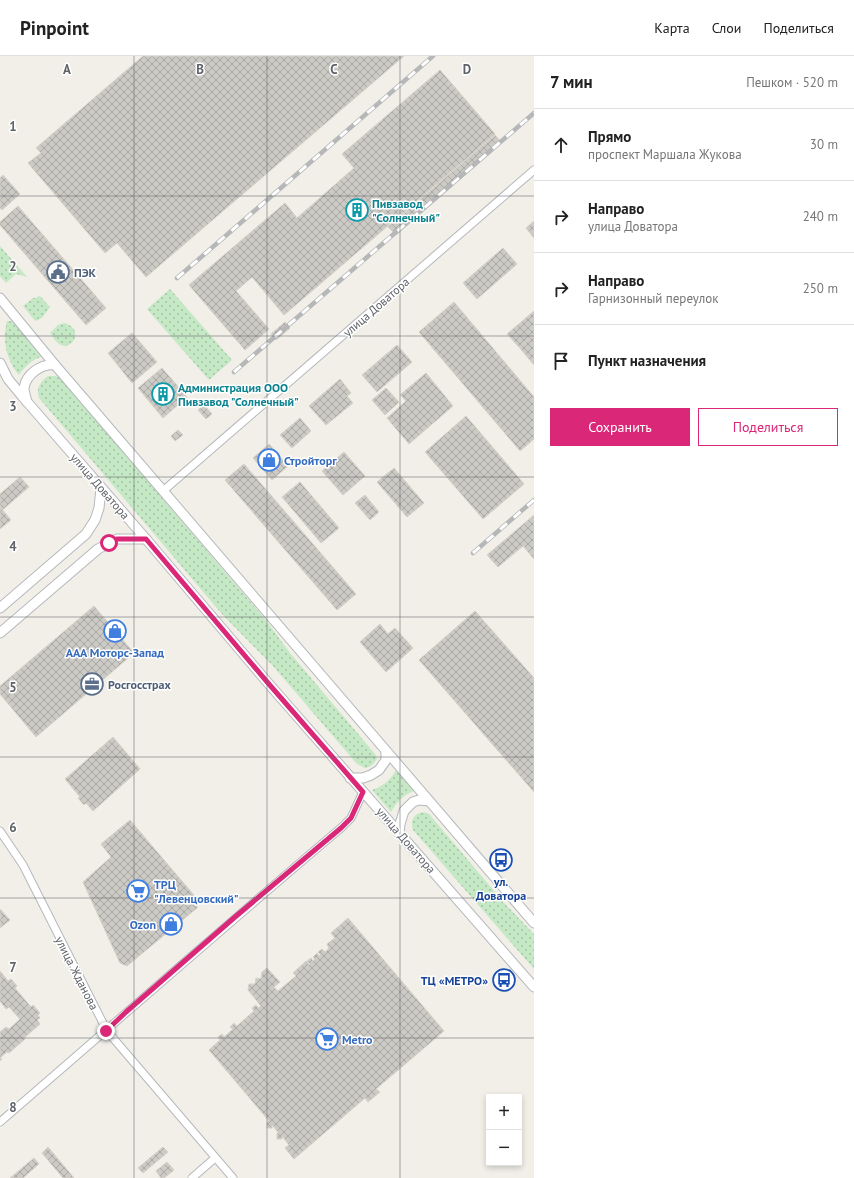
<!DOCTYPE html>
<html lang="ru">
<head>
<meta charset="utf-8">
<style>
  :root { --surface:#fff; --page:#f6f6f6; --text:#222; --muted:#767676; --line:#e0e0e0; --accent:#db2777 }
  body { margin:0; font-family:"PT Sans",sans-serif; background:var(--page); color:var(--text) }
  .controls { position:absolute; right:12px; bottom:12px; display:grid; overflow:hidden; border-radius:0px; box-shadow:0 2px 6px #0003 }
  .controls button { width:36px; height:36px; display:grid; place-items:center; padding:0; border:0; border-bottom:1px solid var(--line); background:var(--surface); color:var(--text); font:20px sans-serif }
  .stop { position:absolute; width:12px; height:12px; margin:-9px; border:3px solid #db2777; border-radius:50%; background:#fff }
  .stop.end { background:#db2777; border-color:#fff; box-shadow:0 1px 4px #0008 }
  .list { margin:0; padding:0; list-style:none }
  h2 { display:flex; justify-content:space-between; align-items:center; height:52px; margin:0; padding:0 16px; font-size:17px }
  h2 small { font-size:13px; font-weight:400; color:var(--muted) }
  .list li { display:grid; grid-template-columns:26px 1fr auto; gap:12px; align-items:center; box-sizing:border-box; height:72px; padding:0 16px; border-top:1px solid var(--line) }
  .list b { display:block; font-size:15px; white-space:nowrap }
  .list p { margin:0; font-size:13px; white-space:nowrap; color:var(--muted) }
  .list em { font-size:13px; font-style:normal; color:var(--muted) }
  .actions { display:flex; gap:8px; padding:12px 16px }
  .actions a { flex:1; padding:9px 0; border:1px solid var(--accent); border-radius:0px; text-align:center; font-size:14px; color:var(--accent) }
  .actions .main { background:var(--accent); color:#fff }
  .icon { flex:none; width:22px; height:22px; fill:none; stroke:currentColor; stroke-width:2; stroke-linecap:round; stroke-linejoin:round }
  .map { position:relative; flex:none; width:534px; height:1122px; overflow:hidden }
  header { display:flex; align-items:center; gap:24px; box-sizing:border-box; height:56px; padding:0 20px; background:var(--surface); border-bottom:1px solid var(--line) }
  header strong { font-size:19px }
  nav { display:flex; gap:22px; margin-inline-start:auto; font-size:14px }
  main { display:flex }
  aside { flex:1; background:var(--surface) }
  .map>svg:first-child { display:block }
</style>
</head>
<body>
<header>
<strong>Pinpoint</strong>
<nav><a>Карта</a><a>Слои</a><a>Поделиться</a></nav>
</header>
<main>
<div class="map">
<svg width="534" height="1122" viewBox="0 0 534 1122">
  <defs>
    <pattern id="grass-dots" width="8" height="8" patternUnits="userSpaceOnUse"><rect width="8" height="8" fill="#c5e8c5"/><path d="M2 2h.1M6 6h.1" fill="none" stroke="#a3c0a4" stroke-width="1.8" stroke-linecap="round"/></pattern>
    <pattern id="building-cross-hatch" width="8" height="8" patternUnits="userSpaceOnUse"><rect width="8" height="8" fill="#cccac5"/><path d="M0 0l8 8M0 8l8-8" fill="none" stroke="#a9a8a4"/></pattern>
  </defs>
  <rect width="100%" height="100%" fill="#f1efe8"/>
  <!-- grass -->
  <g fill="url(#grass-dots)">
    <polygon points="0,190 27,221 16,218 6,227 0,220"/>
    <polygon points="170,233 232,304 209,324 147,253"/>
    <polygon points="39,240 41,241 50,251 42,262 35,265 23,250 33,242 36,242"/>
    <path d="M 7,265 L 11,265 L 16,269 L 41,301 C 31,304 25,311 19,319 C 6,304 2,284 7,265 Z"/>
    <path d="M 64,267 C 84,272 74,294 61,289 C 56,287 53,281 50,277 L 58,269 Z"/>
    <path d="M 48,320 L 55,320 L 60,322 L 265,563 L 290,597 L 375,698 L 377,703 C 374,708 371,711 365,712 L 357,708 L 273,610 L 221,557 L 39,342 C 36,332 40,326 48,320 Z"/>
    <path d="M 396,714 L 414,735 C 403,739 397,746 391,756 L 372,734 C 383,730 390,725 396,714 Z"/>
    <path d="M 424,756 L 429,758 L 506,849 L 534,878 L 534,913 L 413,774 C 410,764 414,757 424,756 Z"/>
  </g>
  <!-- building -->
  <g fill="url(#building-cross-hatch)" stroke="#d6d1c6">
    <polygon points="143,0 404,0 146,221 117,187 105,197 28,107 41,97 36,92"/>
    <polygon points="440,14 495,78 284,259 252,221 236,235 269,273 245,294 189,229 285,147 297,162 354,112 342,98"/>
    <polygon points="495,79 502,87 396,179 388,171"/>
    <polygon points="3,119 20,138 2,154 0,152 0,122"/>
    <polygon points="18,150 106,252 86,269 0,169 0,166"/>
    <polygon points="534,165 534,182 526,172"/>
    <polygon points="503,192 517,208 477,243 463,227"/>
    <polygon points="454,246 534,341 534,383 520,395 419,276"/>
    <polygon points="534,255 534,279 519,291 507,278"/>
    <polygon points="285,266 290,272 276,284 271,278"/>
    <polygon points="132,277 157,306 132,327 108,297"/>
    <polygon points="534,279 534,309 519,291"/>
    <polygon points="397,289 412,306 377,336 362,319"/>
    <polygon points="162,312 187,341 163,362 138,332"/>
    <polygon points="426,317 453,350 409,388 387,362 406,345 400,339"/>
    <polygon points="340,323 351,337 347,340 353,347 326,369 309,350"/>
    <polygon points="386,332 399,346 385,359 372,344"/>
    <polygon points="204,349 212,358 206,363 198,354"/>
    <polygon points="466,360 524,428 483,463 425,396"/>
    <polygon points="300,362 311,375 292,392 280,379"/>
    <polygon points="178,374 183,379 175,385 171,380"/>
    <polygon points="269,388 288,410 272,424 253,402"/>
    <polygon points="344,396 365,420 343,439 322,415"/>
    <polygon points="244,408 356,538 337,554 225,424"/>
    <polygon points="394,412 424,447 407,461 377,426"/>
    <polygon points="20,421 29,431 0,456 0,438"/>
    <polygon points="300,426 339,472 321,487 282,441"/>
    <polygon points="365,439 379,456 370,464 355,447"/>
    <polygon points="0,451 11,464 0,473"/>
    <polygon points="534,459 534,503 523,490 498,511 487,499"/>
    <polygon points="94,550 134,597 36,681 0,638 0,630"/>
    <polygon points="475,555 534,622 534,736 419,604"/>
    <polygon points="380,568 388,578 395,572 413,592 386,616 360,586"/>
    <polygon points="113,681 140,713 93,755 86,747 84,749 78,742 80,741 65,723"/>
    <polygon points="130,764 198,844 197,852 127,910 120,907 83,826 111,801 101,788"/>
    <polygon points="0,853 10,864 0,872"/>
    <polygon points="348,862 444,975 376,1033 380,1036 368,1046 365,1042 294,1103 285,1092 289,1089 282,1080 282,1083 277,1083 277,1078 278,1076 272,1069 272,1072 267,1072 267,1066 269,1065 209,994 220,984 218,981 222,978 224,981 233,973 230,971 234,967 237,970 254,955 252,952 256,949 258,952 261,950 248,934 249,928 255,928 256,922 261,923 262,916 267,912 280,926 274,931 278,935 296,920 293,917 306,905 309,909 310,908 307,905 311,902 313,905 315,903 313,901 317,897 319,900 321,899 318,896 322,893 325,896 329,892 327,888 335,882 331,877"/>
    <polygon points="0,915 8,925 11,923 17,930 15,932 31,951 33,949 40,957 38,959 40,962 37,964 40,968 24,982 25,983 9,997 7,996 0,1002 2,1003 0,1005 0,981 1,980 0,976 6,971 9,973 20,963 9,951 6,953 0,945"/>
    <polygon points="48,1091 74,1122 63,1122 42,1097"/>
    <polygon points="163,1091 168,1096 143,1117 138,1112"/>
    <polygon points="34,1102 39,1108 23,1122 10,1122"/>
    <polygon points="167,1106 174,1114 164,1122 161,1122 156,1115"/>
  </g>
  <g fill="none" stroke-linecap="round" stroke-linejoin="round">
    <!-- minor casing -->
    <g stroke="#b5b8bc" stroke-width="9">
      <g id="minor">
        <polyline points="163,435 534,114"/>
        <polyline points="0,775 23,809 107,975 233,1122"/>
        <path d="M 0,1066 C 114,968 226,869 341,772 L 351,762 L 363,736"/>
        <polyline points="192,1122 215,1102"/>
      </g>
    </g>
    <!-- tertiary casing -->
    <g stroke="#b5b8bc" stroke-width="11">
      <g id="tertiary">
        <polyline points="0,242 55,309 534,867"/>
        <polyline points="0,307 8,323 22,340 146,483 268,627 534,931"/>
        <path d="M 27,346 C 26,342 24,336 24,332 C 26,318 42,307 55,309"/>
        <polyline points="0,552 86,478 95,464 99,452 101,432"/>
        <polyline points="0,577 98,493 117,483 146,483"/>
        <polyline points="350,722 363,722 371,719 379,714 386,704 386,695"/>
        <polyline points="399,777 400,768 404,755 413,746 419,744 429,745"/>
      </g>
    </g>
    <!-- minor -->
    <use href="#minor" stroke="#fff" stroke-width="7"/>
    <!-- tertiary -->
    <use href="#tertiary" stroke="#fff" stroke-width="9"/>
    <!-- rail casing -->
    <g stroke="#b6b7b8" stroke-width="4.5">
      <g id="rail">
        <polyline points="177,222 433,0"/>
        <polyline points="234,316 534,57"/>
        <polyline points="473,497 534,444"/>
      </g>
    </g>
    <!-- rail -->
    <use href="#rail" stroke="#fff" stroke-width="3" stroke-dasharray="9" stroke-linecap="butt"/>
  </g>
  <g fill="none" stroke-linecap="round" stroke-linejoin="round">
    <!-- route -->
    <polyline stroke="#db2777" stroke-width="5" points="106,975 126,956 235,861 341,772 351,762 363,736 268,627 146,483 117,483 109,487"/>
  </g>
  <!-- grid -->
  <path fill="none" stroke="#5f6368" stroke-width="1" stroke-opacity="0.55" d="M 134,0 L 134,1122M 267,0 L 267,1122M 400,0 L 400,1122M 0,140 L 534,140M 0,280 L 534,280M 0,421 L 534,421M 0,561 L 534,561M 0,701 L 534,701M 0,842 L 534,842M 0,982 L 534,982"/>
  <!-- icons -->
  <defs>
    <g id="building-ring" transform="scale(1.15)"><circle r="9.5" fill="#fff" stroke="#0f9aa8" stroke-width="1.5"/><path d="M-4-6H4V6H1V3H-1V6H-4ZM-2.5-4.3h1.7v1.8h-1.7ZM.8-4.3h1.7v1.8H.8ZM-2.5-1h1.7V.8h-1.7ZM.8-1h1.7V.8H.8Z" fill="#0f9aa8"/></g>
    <g id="civic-ring" transform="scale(1.15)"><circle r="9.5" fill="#fff" stroke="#5c6f8a" stroke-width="1.5"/><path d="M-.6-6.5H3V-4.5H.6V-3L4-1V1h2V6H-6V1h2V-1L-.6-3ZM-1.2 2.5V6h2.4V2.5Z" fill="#5c6f8a"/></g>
    <g id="shop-ring" transform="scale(1.15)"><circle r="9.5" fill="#fff" stroke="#3f7fe0" stroke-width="1.5"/><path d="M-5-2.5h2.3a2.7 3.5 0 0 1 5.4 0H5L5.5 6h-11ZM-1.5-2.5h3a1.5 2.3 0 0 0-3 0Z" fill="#3f7fe0"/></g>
    <g id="office-ring" transform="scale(1.15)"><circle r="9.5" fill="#fff" stroke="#5c6f8a" stroke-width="1.5"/><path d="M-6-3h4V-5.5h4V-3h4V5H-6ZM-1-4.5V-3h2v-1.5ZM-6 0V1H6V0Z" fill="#5c6f8a"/></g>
    <g id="bus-ring" transform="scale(1.15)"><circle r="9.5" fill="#fff" stroke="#1a4fb4" stroke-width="1.5"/><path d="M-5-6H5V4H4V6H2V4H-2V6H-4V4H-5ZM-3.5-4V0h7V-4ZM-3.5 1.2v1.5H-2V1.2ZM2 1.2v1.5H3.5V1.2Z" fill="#1a4fb4"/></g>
    <g id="supermarket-ring" transform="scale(1.15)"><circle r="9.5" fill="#fff" stroke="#3f7fe0" stroke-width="1.5"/><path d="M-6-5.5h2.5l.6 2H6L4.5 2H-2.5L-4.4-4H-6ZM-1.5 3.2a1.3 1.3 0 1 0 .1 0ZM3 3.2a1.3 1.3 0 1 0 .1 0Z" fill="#3f7fe0"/></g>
  </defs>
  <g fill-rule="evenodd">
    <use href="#building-ring" x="357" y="154"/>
    <use href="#civic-ring" x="58" y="216"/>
    <use href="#building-ring" x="163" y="338"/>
    <use href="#shop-ring" x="269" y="404"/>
    <use href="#shop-ring" x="115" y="575"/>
    <use href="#office-ring" x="92" y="628"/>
    <use href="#bus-ring" x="501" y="804"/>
    <use href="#supermarket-ring" x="138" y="835"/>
    <use href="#shop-ring" x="171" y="868"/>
    <use href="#bus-ring" x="504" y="924"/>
    <use href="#supermarket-ring" x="327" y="983"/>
  </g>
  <g text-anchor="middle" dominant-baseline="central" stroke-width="3" stroke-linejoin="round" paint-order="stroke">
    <!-- culture labels -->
    <g font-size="12" font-weight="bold" fill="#0d838f" stroke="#fff" text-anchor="start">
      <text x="372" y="147">Пивзавод<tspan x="372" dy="14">"Солнечный"</tspan></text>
      <text x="178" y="331">Администрация ООО<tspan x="178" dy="14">Пивзавод "Солнечный"</tspan></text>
    </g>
    <!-- service labels -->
    <g font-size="12" font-weight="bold" fill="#4e5e75" stroke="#fff" text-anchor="start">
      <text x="74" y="216">ПЭК</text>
      <text x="108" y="628">Росгосстрах</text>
    </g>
    <!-- street labels -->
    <g font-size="12" fill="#5f6368" stroke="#fff">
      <text transform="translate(376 251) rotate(-41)">улица Доватора</text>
      <text transform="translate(100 430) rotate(49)">улица Доватора</text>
      <text transform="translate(406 784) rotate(49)">улица Доватора</text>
      <text transform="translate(77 917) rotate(63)">улица Жданова</text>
    </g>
    <!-- shop labels -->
    <g font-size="12" font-weight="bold" fill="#366cbe" stroke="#fff" text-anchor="start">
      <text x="284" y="404">Стройторг</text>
      <text x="115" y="596" text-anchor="middle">ААА Моторс-Запад</text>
      <text x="154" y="828">ТРЦ<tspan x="154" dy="14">"Левенцовский"</tspan></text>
      <text x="156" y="868" text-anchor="end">Ozon</text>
      <text x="342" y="983">Metro</text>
    </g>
    <!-- transit labels -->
    <g font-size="12" font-weight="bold" fill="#164399" stroke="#fff">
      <text x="501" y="825">ул.<tspan x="501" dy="14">Доватора</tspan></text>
      <text x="488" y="924" text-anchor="end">ТЦ «МЕТРО»</text>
    </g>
  </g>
  <g font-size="13" text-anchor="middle" font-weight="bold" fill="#5f6368" stroke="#fff" stroke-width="3" stroke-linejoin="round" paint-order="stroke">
    <text x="67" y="18">A</text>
    <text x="200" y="18">B</text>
    <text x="334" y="18">C</text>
    <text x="467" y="18">D</text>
    <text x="13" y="75">1</text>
    <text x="13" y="215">2</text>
    <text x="13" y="355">3</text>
    <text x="13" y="495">4</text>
    <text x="13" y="636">5</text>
    <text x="13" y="776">6</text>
    <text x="13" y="916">7</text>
    <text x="13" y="1056">8</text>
  </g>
</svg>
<div class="controls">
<button>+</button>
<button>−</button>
</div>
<div class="stop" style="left:109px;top:487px"></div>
<div class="stop end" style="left:106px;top:975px"></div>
</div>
<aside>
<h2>7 мин<small>Пешком · 520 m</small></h2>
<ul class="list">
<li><svg class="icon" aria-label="ahead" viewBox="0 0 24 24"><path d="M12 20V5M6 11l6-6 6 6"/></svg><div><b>Прямо</b><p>проспект Маршала Жукова</p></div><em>30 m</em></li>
<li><svg class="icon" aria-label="right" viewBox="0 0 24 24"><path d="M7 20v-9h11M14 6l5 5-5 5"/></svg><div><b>Направо</b><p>улица Доватора</p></div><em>240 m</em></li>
<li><svg class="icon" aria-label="right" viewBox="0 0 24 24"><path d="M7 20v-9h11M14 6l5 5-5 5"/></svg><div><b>Направо</b><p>Гарнизонный переулок</p></div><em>250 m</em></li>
<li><svg class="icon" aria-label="arrive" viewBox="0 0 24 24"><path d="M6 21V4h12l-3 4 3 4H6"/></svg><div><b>Пункт назначения</b></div></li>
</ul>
<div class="actions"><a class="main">Сохранить</a><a>Поделиться</a></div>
</aside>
</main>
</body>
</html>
